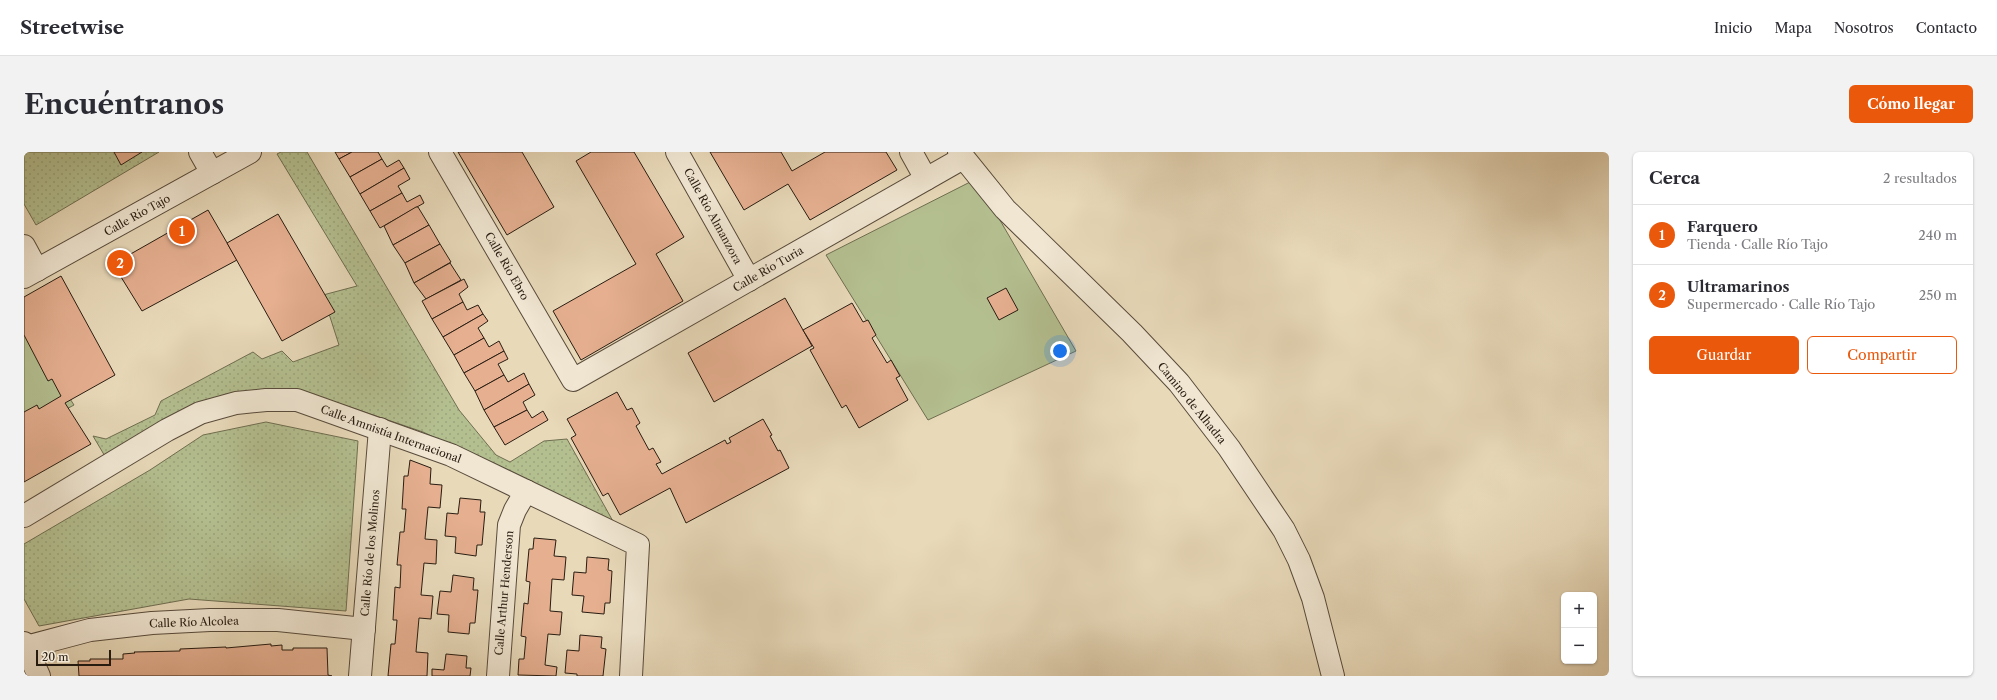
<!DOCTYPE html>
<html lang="es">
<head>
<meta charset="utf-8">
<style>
  :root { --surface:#fff; --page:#f2f2f3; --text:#2b2b33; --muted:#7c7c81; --line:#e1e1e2; --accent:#ea580c }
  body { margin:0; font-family:"Libre Caslon Text",serif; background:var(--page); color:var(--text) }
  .controls { position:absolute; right:12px; bottom:12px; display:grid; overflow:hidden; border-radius:6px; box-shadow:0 1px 3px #0004 }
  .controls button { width:36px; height:36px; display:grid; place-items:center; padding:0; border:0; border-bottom:1px solid var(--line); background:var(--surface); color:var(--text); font:20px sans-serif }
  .scale { position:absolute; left:12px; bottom:10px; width:75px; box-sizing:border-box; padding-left:4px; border:2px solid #281c11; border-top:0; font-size:11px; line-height:14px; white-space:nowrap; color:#281c11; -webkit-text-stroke:3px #f0e6d2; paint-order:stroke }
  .you { position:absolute; left:1036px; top:199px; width:14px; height:14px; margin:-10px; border:3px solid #fff; border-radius:50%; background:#1a73e8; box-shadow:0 0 0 6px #1a73e833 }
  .badge { display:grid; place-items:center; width:26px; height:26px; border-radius:50%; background:var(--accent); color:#fff; font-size:13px; font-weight:700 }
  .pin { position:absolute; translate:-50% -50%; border:2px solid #fff; box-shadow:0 1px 4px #0006 }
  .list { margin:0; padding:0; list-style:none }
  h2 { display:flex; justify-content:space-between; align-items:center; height:52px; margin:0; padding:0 16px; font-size:17px }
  h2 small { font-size:13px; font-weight:400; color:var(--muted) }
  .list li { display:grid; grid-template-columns:26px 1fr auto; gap:12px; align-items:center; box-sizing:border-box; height:60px; padding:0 16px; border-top:1px solid var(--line) }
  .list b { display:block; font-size:15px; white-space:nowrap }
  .list p { margin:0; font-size:13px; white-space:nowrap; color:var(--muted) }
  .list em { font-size:13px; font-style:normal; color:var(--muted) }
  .actions { display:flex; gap:8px; padding:12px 16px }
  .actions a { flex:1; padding:9px 0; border:1px solid var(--accent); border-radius:6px; text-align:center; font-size:14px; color:var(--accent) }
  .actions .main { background:var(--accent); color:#fff }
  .map { position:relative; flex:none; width:1585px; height:524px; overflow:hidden; border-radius:6px }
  header { display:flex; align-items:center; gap:24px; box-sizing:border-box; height:56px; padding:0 20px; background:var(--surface); border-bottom:1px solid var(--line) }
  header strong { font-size:19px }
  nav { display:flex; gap:22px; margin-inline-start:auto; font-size:14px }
  .intro { display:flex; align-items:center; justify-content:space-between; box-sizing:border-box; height:96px; padding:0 24px }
  h1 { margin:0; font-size:28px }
  .button { padding:10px 18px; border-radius:6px; background:var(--accent); color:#fff; font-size:14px; font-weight:700 }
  main { display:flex; gap:24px; padding:0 24px }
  aside { flex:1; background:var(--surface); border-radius:6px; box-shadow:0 1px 3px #0004 }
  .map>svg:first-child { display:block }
</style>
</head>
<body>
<header>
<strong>Streetwise</strong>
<nav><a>Inicio</a><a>Mapa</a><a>Nosotros</a><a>Contacto</a></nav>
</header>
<div class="intro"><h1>Encuéntranos</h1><a class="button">Cómo llegar</a></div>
<main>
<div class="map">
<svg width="1585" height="524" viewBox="0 0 1585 524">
  <defs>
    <pattern id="park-dots" width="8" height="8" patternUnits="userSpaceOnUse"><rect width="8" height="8" fill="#b4bf90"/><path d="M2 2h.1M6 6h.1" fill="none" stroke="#9ba47b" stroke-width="1.8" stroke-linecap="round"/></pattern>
  </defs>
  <rect width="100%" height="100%" fill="#e8d9b9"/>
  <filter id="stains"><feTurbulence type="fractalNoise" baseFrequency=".005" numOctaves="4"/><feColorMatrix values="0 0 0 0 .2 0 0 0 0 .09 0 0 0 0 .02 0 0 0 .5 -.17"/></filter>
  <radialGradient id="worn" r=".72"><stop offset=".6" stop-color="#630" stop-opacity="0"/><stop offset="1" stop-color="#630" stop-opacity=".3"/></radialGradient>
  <!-- green -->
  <g fill="#b4bf90" stroke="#6e6e50">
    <polygon points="952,27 1052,199 904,268 802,103"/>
    <polygon points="0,176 50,253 0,280"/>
  </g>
  <!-- park -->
  <g fill="url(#park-dots)" stroke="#6e6e50">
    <polygon points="0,0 135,0 12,73 0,52"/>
    <polygon points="257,0 283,0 435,258 472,303 486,310 520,289 543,287 590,371 399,280 273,237 82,306 69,284 82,287 131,263 137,249 229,200 238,207 258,199 269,210 315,193 299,143 333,134 253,2"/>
    <polygon points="242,270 334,289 322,459 165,447 15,474 0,447 0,392 126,318 179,283"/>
  </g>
  <!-- building -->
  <g fill="#e5af90" stroke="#281c11">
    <polygon points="90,0 118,0 97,13"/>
    <polygon points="311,0 328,0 315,7"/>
    <polygon points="328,0 354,0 358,7 326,25 315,7"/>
    <polygon points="434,0 498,0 530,55 483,83"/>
    <polygon points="567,0 610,0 660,85 632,102 659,149 557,208 529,159 612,112 552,9"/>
    <polygon points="686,0 757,0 768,19 801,0 862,0 873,18 786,68 764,32 720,58"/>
    <polygon points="358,7 363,15 375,8 380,16 336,42 326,25"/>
    <polygon points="380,16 386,27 374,34 378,41 346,59 336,42"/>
    <polygon points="378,41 383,50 396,43 400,51 356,76 346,59"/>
    <polygon points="392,55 394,55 405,73 369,93 360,74"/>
    <polygon points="184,58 213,108 118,159 89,112"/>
    <polygon points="254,62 311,160 258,189 203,91"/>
    <polygon points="405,73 416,92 381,111 369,93"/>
    <polygon points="416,92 427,110 390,131 381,111"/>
    <polygon points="426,111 437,128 402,147 390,131"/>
    <polygon points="37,124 91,223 41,251 67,292 0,330 0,260 13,253 15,257 37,244 28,227 24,229 0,183 0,145"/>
    <polygon points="440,127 444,135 435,142 439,150 408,167 398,149"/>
    <polygon points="982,136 994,158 975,168 963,146"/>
    <polygon points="761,146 788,194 690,250 664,201"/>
    <polygon points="439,150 443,158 454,153 459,162 419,185 408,167"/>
    <polygon points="828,151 839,170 844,168 852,183 848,186 863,211 867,208 876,224 872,226 884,248 835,276 822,253 818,256 786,198 790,196 779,178"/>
    <polygon points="459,162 464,169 454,176 460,186 430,203 419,185"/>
    <polygon points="460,186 465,195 475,189 480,199 440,221 430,203"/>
    <polygon points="480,199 484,207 474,212 480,223 451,239 440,221"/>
    <polygon points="500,221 505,232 460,258 451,239 480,223 484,230"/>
    <polygon points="505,232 511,243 499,250 503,258 470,275 460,258"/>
    <polygon points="593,240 603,258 608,256 616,271 612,274 625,298 629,296 637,310 632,312 638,322 701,288 703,292 707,290 705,286 739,267 748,283 746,284 754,299 756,298 765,316 662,371 646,336 596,363 584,341 579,344 547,286 552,283 543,267"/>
    <polygon points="503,258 508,266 519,259 524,268 481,293 470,275"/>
    <polygon points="386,308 407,316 406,332 418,333 416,356 404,355 401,387 413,388 412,412 400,411 397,443 409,444 407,467 395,466 392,500 404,501 403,524 364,524 367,492 371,492 373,468 369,468 371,435 376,436 377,413 373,413 376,380 380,380 382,357 378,357 380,324 384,324"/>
    <polygon points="436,346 457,348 456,360 461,360 458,393 453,393 452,404 431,401 432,385 421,384 423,361 434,362"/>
    <polygon points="510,386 532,388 530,404 542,405 540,428 528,427 526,459 538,460 536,483 524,482 521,513 533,515 532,524 494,523 495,507 500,507 502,485 497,484 500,451 504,452 506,430 502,429 505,397 509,397"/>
    <polygon points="563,405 585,407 584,418 588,419 586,451 581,451 580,462 558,460 560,444 548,443 550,420 562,421"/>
    <polygon points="429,423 450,426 449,438 454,438 451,471 446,471 445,482 424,480 425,463 413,462 416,439 427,440"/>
    <polygon points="556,483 578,485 577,496 582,497 579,524 553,524 553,522 541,521 543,498 555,499"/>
    <polygon points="247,492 247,494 258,493 258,498 269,498 269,496 303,496 304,523 308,524 55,524 54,509 66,509 66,507 99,507 99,502 111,501 110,500 156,499 156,497 202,495 202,496"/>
    <polygon points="422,502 443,504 442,516 447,516 446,524 408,524 408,517 420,518"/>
  </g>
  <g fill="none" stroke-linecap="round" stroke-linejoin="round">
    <!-- minor casing -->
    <g stroke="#584b3b" stroke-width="24">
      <g id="minor">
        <polyline points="176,0 188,21"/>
        <polyline points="416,0 549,228 939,6"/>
        <polyline points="653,0 725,128"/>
        <polyline points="887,0 902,27"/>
        <polyline points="935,0 981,57 1108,181 1155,231 1205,296 1260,378 1275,408 1289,446 1309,524"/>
        <polyline points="0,94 13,118"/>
        <polyline points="0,125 226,0"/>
        <polyline points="0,364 143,278 176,261 212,251 242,248 273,248 427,303 614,393 607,524"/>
        <polyline points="0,491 15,524"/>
        <polyline points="2,495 66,478 128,471 186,468 254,468 340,477"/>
        <polyline points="336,524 356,277"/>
        <polyline points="474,524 485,373 491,358 502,339"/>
      </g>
    </g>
    <!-- minor -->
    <use href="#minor" stroke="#f0e6d2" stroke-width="22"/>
  </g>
  <g text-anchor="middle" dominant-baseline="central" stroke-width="3" stroke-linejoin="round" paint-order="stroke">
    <!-- street labels -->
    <g font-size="11" fill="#281c11" stroke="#f0e6d2">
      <text transform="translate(113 63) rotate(-29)">Calle Río Tajo</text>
      <text transform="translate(689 64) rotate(61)">Calle Río Almanzora</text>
      <text transform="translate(483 114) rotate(60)">Calle Río Ebro</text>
      <text transform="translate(744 117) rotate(-30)">Calle Río Turia</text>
      <text transform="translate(1168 251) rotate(51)">Camino de Alhadra</text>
      <text transform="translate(367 282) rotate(20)">Calle Amnistía Internacional</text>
      <text transform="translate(346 401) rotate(-85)">Calle Río de los Molinos</text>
      <text transform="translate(480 441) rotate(-85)">Calle Arthur Henderson</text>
      <text transform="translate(170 470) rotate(-2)">Calle Río Alcolea</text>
    </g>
  </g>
  <rect width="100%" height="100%" filter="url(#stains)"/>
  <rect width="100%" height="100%" fill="url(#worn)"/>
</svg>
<div class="controls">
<button>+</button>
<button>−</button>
</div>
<div class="scale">20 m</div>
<div class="you"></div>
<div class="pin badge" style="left:158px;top:79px">1</div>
<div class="pin badge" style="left:96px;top:111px">2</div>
</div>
<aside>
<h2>Cerca<small>2 resultados</small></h2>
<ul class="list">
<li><span class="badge">1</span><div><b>Farquero</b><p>Tienda · Calle Río Tajo</p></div><em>240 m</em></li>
<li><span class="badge">2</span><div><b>Ultramarinos</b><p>Supermercado · Calle Río Tajo</p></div><em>250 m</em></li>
</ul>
<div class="actions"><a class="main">Guardar</a><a>Compartir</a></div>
</aside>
</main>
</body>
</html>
